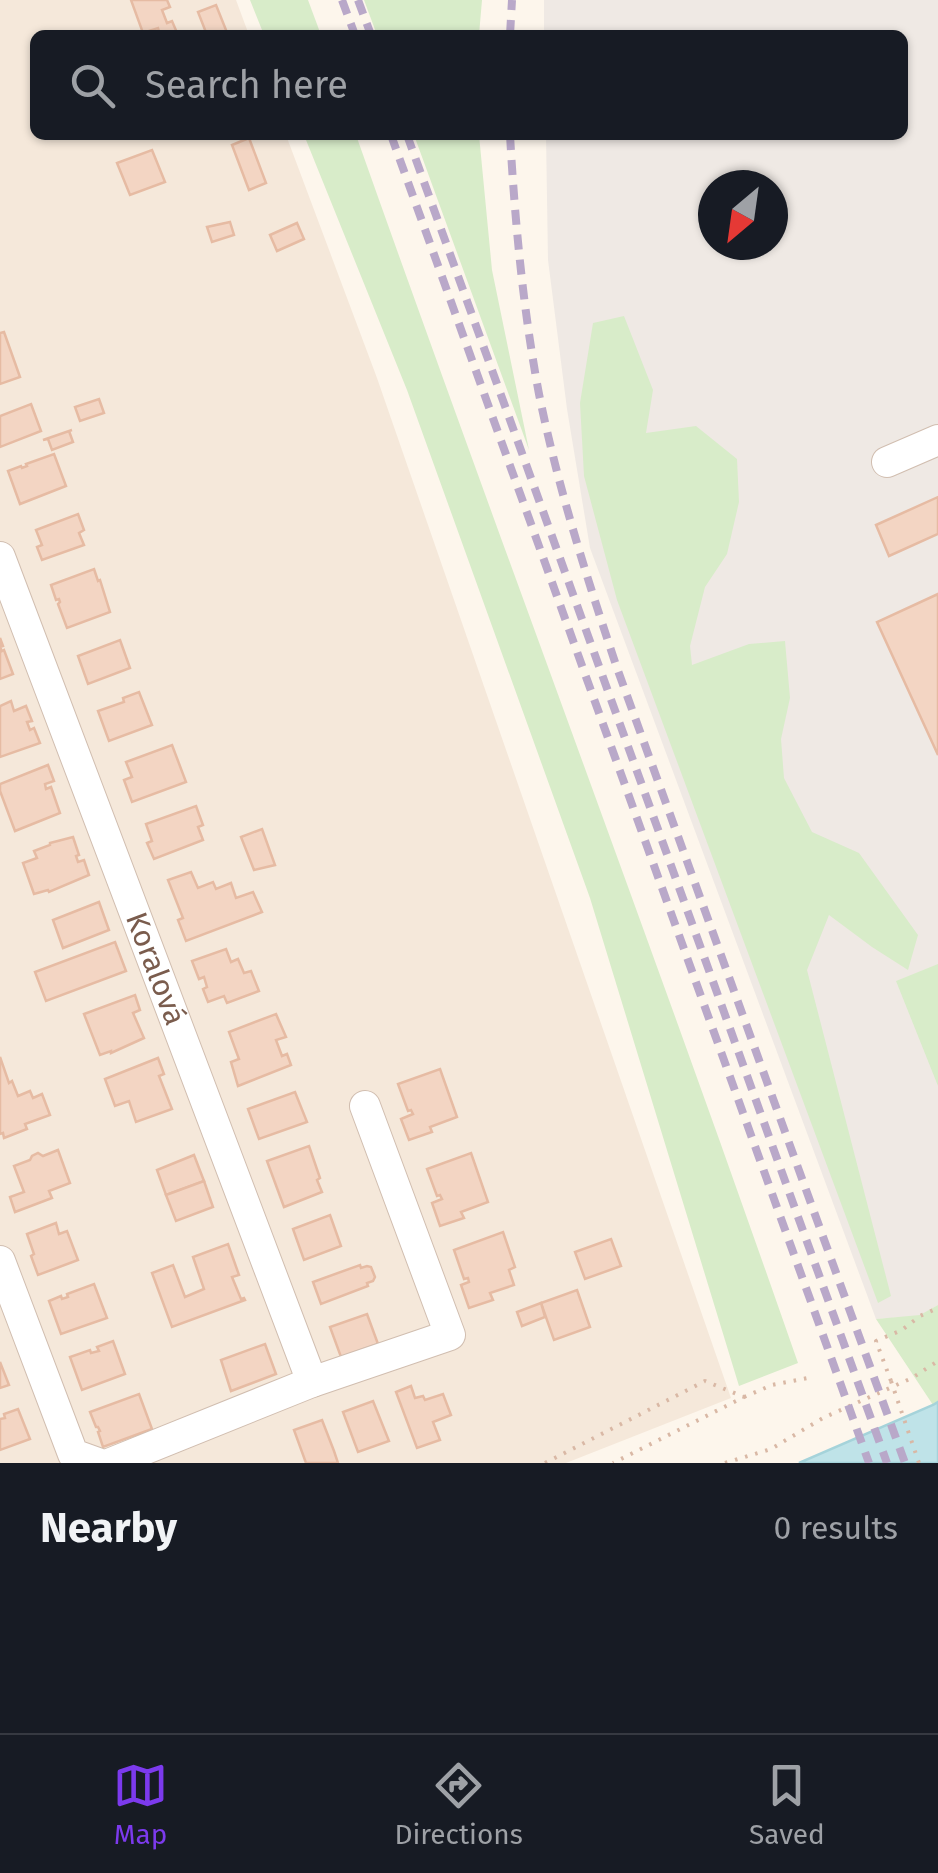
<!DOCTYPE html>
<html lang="en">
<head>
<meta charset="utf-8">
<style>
  :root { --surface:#171b24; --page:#20242c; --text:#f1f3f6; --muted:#9ea1a6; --line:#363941; --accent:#7c3aed }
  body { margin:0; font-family:"Fira Sans",sans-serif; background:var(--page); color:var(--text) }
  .compass { position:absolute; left:698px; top:170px; width:90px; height:90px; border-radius:50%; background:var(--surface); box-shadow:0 2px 8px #0004; rotate:209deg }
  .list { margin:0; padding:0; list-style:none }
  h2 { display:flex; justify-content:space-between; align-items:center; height:130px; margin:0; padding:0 40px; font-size:42px }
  h2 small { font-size:32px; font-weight:400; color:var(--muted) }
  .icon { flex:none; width:55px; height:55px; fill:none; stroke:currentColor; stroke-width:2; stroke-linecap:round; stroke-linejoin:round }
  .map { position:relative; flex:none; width:938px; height:1463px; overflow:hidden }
  .search { position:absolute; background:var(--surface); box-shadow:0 2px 8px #0004; left:30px; right:30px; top:30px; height:110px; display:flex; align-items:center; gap:25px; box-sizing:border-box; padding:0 35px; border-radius:15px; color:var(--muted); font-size:38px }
  .sheet { height:270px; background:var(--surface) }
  nav { display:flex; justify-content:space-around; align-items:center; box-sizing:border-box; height:140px; border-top:2px solid var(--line); background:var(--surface); font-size:28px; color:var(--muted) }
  nav a { display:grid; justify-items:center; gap:5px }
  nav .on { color:var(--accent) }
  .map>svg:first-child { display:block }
</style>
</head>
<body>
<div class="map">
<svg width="938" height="1463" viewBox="0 0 938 1463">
  <rect width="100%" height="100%" fill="#fdf6ec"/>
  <!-- residential -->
  <polygon fill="#f5e8da" points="0,0 236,0 249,35 35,35 35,135 286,135 377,378 731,1398 566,1463 0,1463"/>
  <!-- industrial -->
  <path fill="#efe9e4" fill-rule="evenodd" d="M 544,0 L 938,0 L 938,1305 L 920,1316 L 876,1319 L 590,548 L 567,409 L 548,260 L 546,135 L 903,135 L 903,35 L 544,35 ZM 713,185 L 773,185 L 773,245 L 713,245 Z"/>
  <!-- green -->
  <g fill="#d8ecc9">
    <polygon points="250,0 308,0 321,35 264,35"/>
    <polygon points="364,0 482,0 479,35 377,35"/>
    <path d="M 304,135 L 356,135 C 501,545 655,952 798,1363 L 739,1386 L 590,898 L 407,390 Z"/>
    <polygon points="414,135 479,135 492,270 529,450"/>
    <polygon points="624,316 653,390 646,433 696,426 737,459 739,502 727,554 705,587 690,646 692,665 749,644 785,641 790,698 781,739 784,778 812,832 859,853 918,935 908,970 872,947 829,915 807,970 891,1296 878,1303 617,600 584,476 580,403 593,323"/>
    <polygon points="938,964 938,1086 896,981"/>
    <polygon points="938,1305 938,1402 933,1405 876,1319 920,1315"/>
  </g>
  <!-- water -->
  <polygon fill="#bfe3e8" stroke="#a5d3da" stroke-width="2.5" points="938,1402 938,1463 799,1463 933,1405"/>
  <!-- building -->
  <g fill="#f3d5c3" stroke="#e6bba3" stroke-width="2.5">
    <polygon points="131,0 167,0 170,7 162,10 167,23 172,21 178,35 160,35 158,28 143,33"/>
    <polygon points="216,5 228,35 207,35 198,12"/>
    <polygon points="249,138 266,183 249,190 232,145"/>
    <polygon points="152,150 165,182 130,195 117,163"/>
    <polygon points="230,222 234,235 212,242 207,227"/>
    <polygon points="297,223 304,239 277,251 270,235"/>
    <polygon points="4,332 20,377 0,384 0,333"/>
    <polygon points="99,399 104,413 80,421 75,407"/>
    <polygon points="31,404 41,431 0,447 0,416"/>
    <polygon points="72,430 69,431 73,442 52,450 48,439 43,440"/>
    <polygon points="54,454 66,486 20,504 8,471 21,466 22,468 27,466 26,464"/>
    <polygon points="938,497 938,534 889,556 876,525"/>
    <polygon points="78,514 84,530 79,533 84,545 42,560 37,547 42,545 36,530"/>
    <polygon points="94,569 98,581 100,580 110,612 67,628 58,604 60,602 59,599 56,600 51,585"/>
    <polygon points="938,594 938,755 877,622"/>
    <polygon points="0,638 3,646 0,647 2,651 4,650 13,674 0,679"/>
    <polygon points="120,640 130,668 88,684 78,656"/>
    <polygon points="139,692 152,725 109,741 98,711 124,702 123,698"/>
    <polygon points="11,701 14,711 26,706 32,721 27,722 30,730 34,728 40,743 0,757 0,706"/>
    <polygon points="172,745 186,782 132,802 124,780 132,777 126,762"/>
    <polygon points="48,765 54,781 45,784 46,789 51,787 60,813 15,831 0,791 0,784"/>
    <polygon points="196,806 203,825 198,827 203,840 154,859 147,843 152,841 146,824"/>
    <polygon points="262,829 275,865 254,870 241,837"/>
    <polygon points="73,837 79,855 76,856 78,862 84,860 89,875 49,892 48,890 34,894 23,863 37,858 34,851 50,845 50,843"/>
    <polygon points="191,872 198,888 213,882 216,889 231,883 236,898 253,892 262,912 186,941 178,920 183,918 168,880"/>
    <polygon points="99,902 109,930 63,948 53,920"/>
    <polygon points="115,942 126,971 46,1001 35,972"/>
    <polygon points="226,949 231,962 238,959 244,973 251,971 259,991 227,1003 224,996 208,1002 203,989 207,987 204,977 199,979 192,961"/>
    <polygon points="135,995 140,1010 133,1013 144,1038 111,1053 111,1051 100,1055 84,1014"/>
    <polygon points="276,1014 286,1037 276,1040 282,1056 287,1054 291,1065 238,1086 231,1062 239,1059 229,1032"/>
    <polygon points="0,1057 9,1083 12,1081 18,1096 30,1091 33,1098 42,1094 50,1115 25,1124 27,1129 4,1138 3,1133 0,1134"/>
    <polygon points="158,1058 164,1074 159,1076 172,1109 136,1122 129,1101 115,1106 105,1079"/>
    <polygon points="440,1069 457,1117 430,1127 432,1132 409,1140 401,1119 413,1114 411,1110 408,1111 398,1084"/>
    <polygon points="295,1092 307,1122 259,1139 248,1109"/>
    <polygon points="309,1146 320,1178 317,1180 322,1192 284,1207 267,1161"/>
    <polygon points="58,1150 70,1183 49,1191 52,1198 15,1212 10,1197 24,1192 14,1166 30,1160 32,1156 38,1153 43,1156"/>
    <polygon points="471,1153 488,1202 461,1212 464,1218 440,1226 432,1203 442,1199 440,1195 437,1196 427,1169"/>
    <polygon points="194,1155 204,1181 166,1195 157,1170"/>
    <polygon points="204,1181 213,1207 176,1221 166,1195"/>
    <polygon points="330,1215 341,1246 304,1260 293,1229"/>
    <polygon points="56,1223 59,1234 67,1231 78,1260 38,1275 31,1256 34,1254 27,1234"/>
    <polygon points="503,1232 515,1267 509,1270 514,1285 490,1293 493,1300 469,1308 461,1285 469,1282 468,1278 464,1279 454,1250"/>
    <polygon points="611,1239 621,1266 585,1279 575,1252"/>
    <polygon points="228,1244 239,1275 232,1277 241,1299 244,1298 245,1300 172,1327 152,1273 173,1265 185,1297 204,1289 193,1257"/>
    <polygon points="360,1265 361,1268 367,1266 371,1267 375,1277 373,1281 367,1283 368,1286 321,1304 313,1282"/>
    <polygon points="94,1284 107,1318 61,1334 49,1301 61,1296 62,1299 68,1297 67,1294"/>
    <polygon points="577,1290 590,1327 554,1340 541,1303"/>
    <polygon points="541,1303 545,1317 522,1326 517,1312"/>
    <polygon points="367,1314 378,1344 341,1357 330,1327"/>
    <polygon points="113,1341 125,1374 82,1390 70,1357 90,1350 91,1353 99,1351 97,1347"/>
    <polygon points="265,1344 276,1374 231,1391 221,1360"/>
    <polygon points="0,1362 9,1385 0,1388"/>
    <polygon points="411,1386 415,1398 423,1396 425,1400 443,1394 451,1415 433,1422 440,1440 417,1448 396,1392"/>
    <polygon points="139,1394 152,1429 103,1447 98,1432 100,1431 98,1427 96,1427 90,1412"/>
    <polygon points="373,1401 389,1441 358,1452 343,1412"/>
    <polygon points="18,1409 30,1439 0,1450 0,1419 5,1418 4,1414"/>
    <polygon points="322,1420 334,1451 338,1463 306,1463 294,1430"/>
  </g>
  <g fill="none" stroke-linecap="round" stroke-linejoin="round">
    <!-- minor casing -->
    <g stroke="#d1beb0" stroke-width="32">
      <g id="minor">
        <polyline points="887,462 938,440"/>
        <path id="s1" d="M 0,557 L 312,1382"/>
        <polyline points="0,1261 73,1454 98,1463"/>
        <polyline points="111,1463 312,1382 450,1335 365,1106"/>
      </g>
    </g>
    <!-- path -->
    <g stroke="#d9b8a5" stroke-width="4" stroke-dasharray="2.5 8" stroke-linecap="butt">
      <polyline points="891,1381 876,1341 902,1330 920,1316 938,1308"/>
      <polyline points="744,1397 772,1385 813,1377"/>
      <polyline points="545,1463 705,1381 744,1397 613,1463"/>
      <polyline points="725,1463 771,1449 823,1418 912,1378 938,1361"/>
    </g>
    <!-- minor -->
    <use href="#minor" stroke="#fff" stroke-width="30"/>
    <!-- rail -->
    <g stroke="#b9a8c9" stroke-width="8" stroke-dasharray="15 10" stroke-linecap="butt">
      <polyline points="342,0 355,35"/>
      <polyline points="358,0 371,35"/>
      <polyline points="510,35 512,0"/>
      <polyline points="391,135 869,1463"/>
      <polyline points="407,135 887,1463"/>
      <path d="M 510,135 C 515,222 523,309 539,394 C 558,488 587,578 617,668 L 905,1463"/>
    </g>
    <!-- path-bridge -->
    <polyline stroke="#d9b8a5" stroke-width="4" stroke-dasharray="2.5 8" stroke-linecap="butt" points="891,1381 919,1463"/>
  </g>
  <g text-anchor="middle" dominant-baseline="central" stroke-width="9" stroke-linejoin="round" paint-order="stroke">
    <!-- street labels -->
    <g font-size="30" fill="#7a5c4d" stroke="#fffaf3">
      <text stroke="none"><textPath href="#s1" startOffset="440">Koralová</textPath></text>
    </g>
  </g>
</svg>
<svg class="compass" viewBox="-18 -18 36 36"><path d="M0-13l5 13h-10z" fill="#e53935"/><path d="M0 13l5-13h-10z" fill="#9ea1a6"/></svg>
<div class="search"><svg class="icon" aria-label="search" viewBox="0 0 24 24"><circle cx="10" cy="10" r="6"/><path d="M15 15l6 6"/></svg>Search here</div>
</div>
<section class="sheet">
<h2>Nearby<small>0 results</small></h2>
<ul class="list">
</ul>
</section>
<nav>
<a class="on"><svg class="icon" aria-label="map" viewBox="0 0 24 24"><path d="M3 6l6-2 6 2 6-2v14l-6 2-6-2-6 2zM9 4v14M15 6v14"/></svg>Map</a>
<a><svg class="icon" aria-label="directions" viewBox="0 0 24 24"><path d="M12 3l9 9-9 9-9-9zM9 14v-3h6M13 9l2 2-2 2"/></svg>Directions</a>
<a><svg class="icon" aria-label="saved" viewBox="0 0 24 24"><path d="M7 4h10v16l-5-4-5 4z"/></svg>Saved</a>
</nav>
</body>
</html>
